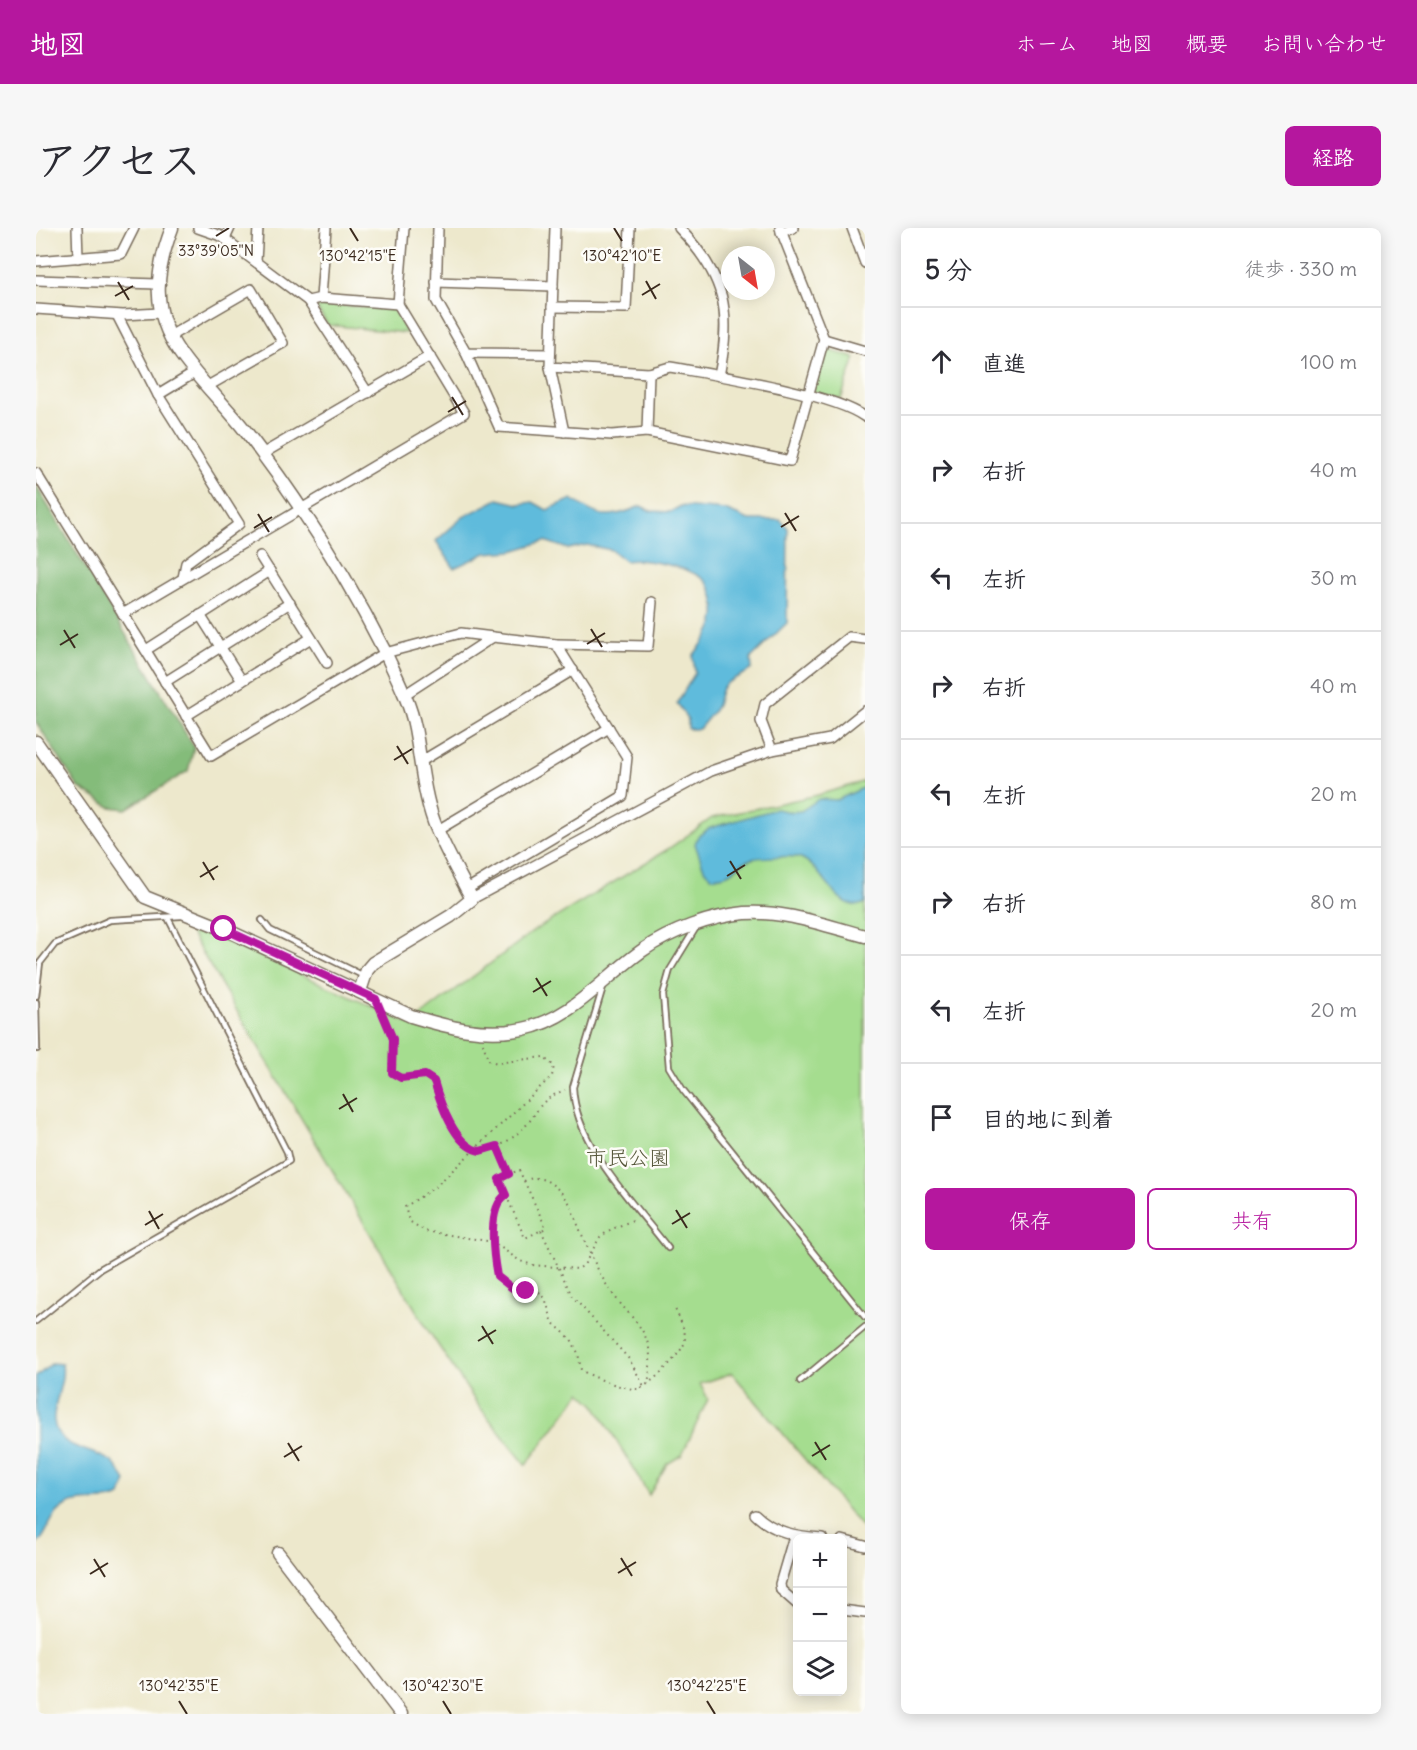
<!DOCTYPE html>
<html lang="ja">
<head>
<meta charset="utf-8">
<style>
  :root { --surface:#fff; --page:#f7f7f7; --text:#2b2b33; --muted:#7c7c81; --line:#e1e1e2; --accent:#b5179e }
  body { margin:0; font-family:Delius,"Klee One",sans-serif; background:var(--page); color:var(--text) }
  .controls { position:absolute; right:18px; bottom:18px; display:grid; overflow:hidden; border-radius:9px; box-shadow:0 3px 15px #0003 }
  .controls button { width:54px; height:54px; display:grid; place-items:center; padding:0; border:0; border-bottom:2px solid var(--line); background:var(--surface); color:var(--text); font:30px sans-serif }
  .compass { position:absolute; left:685px; top:18px; width:54px; height:54px; border-radius:50%; background:var(--surface); box-shadow:0 3px 15px #0003; rotate:149deg }
  .stop { position:absolute; width:18px; height:18px; margin:-14px; border:4px solid #b5179e; border-radius:50%; background:#fff }
  .stop.end { background:#b5179e; border-color:#fff; box-shadow:0 2px 6px #0008 }
  .list { margin:0; padding:0; list-style:none }
  h2 { display:flex; justify-content:space-between; align-items:center; height:78px; margin:0; padding:0 24px; font-size:26px }
  h2 small { font-size:20px; font-weight:400; color:var(--muted) }
  .list li { display:grid; grid-template-columns:39px 1fr auto; gap:18px; align-items:center; box-sizing:border-box; height:108px; padding:0 24px; border-top:2px solid var(--line) }
  .list b { display:block; font-size:22px; white-space:nowrap }
  .list em { font-size:20px; font-style:normal; color:var(--muted) }
  .actions { display:flex; gap:12px; padding:18px 24px }
  .actions a { flex:1; padding:14px 0; border:2px solid var(--accent); border-radius:9px; text-align:center; font-size:21px; color:var(--accent) }
  .actions .main { background:var(--accent); color:#fff }
  .icon { flex:none; width:33px; height:33px; fill:none; stroke:currentColor; stroke-width:2; stroke-linecap:round; stroke-linejoin:round }
  .map { position:relative; flex:none; width:829px; height:1486px; overflow:hidden; border-radius:9px }
  header { display:flex; align-items:center; gap:36px; box-sizing:border-box; height:84px; padding:0 30px; background:var(--accent); color:#fff }
  header strong { font-size:28px }
  nav { display:flex; gap:33px; margin-inline-start:auto; font-size:21px }
  .intro { display:flex; align-items:center; justify-content:space-between; box-sizing:border-box; height:144px; padding:0 36px }
  h1 { margin:0; font-size:42px }
  .button { padding:15px 27px; border-radius:9px; background:var(--accent); color:#fff; font-size:21px; font-weight:700 }
  main { display:flex; gap:36px; padding:0 36px }
  aside { flex:1; background:var(--surface); border-radius:9px; box-shadow:0 3px 15px #0003 }
  .map>svg:first-child { display:block }
</style>
</head>
<body>
<header>
<strong>地図</strong>
<nav><a>ホーム</a><a>地図</a><a>概要</a><a>お問い合わせ</a></nav>
</header>
<div class="intro"><h1>アクセス</h1><a class="button">経路</a></div>
<main>
<div class="map">
<svg width="829" height="1486" viewBox="0 0 829 1486">
  <rect width="100%" height="100%" fill="#fdfcf7"/>
  <filter id="ink" filterUnits="userSpaceOnUse"><feTurbulence type="fractalNoise" baseFrequency=".0167" numOctaves="2"/><feDisplacementMap in="SourceGraphic" scale="12" xChannelSelector="R" yChannelSelector="G"/><feConvolveMatrix kernelMatrix="1 2 1 2 8 2 1 2 1" color-interpolation-filters="sRGB"/></filter>
  <filter id="wash" filterUnits="userSpaceOnUse"><feTurbulence type="fractalNoise" baseFrequency=".008" numOctaves="4" result="noise"/><feDisplacementMap in="SourceGraphic" scale="24" xChannelSelector="R" yChannelSelector="G"/><feGaussianBlur stdDeviation="1.35" result="paint"/><feColorMatrix in="noise" values="0 0 0 0 0 0 0 0 0 0 0 0 0 0 0 0 0 1.4 0 .05"/><feComposite in="paint" operator="in"/></filter>
  <g filter="url(#wash)">
    <rect width="100%" height="100%" fill="#ede8cc"/>
    <!-- green -->
    <g fill="#a5dd8f" stroke="#708456" stroke-width="1.5">
      <polygon points="285,76 358,81 371,105 292,97 281,81"/>
      <polygon points="793,122 819,130 805,171 779,165 776,160 790,124"/>
      <polygon points="829,553 829,1303 696,1145 664,1156 672,1171 646,1227 631,1236 613,1267 559,1177 545,1164 490,1237 442,1177 390,1099 152,701 159,698 374,796 499,702 632,621 676,590 782,567"/>
    </g>
    <!-- forest -->
    <polygon fill="#84bc7a" stroke="#60734c" stroke-width="1.5" points="0,258 158,519 152,543 90,581 74,579 42,559 0,494"/>
    <!-- water -->
    <g fill="#5ebbdc" stroke="#4c727d" stroke-width="1.5">
      <path d="M 462,271 L 483,276 L 497,274 L 511,282 L 536,271 C 562,290 573,292 605,278 L 615,283 L 634,284 L 645,278 L 689,282 L 713,292 L 744,292 L 752,300 L 751,395 L 715,430 L 716,441 C 708,447 699,449 691,455 C 683,461 684,469 681,477 C 677,486 669,493 663,501 L 652,501 L 652,492 L 641,475 L 659,445 L 657,428 C 665,417 678,402 679,388 C 680,379 677,363 672,356 C 659,339 609,330 589,333 L 575,322 L 551,317 L 532,321 L 509,313 L 476,323 L 450,325 L 418,340 L 400,313 L 427,289 Z"/>
      <path d="M 829,559 L 829,675 C 801,689 786,635 762,629 C 754,628 723,629 715,631 C 697,637 702,648 675,649 L 668,641 L 659,616 L 662,608 L 674,600 L 740,581 L 755,584 L 765,583 L 783,571 L 801,572 Z"/>
      <path d="M 16,1135 L 26,1136 C 29,1156 17,1173 18,1192 C 20,1222 57,1220 76,1234 C 81,1238 86,1247 90,1253 L 85,1268 C 67,1276 45,1270 33,1276 C 10,1288 15,1305 0,1317 L 0,1149 Z"/>
    </g>
  </g>
  <g filter="url(#ink)">
    <g fill="none" stroke-linecap="round" stroke-linejoin="round">
      <!-- service casing -->
      <g stroke="#796c5b" stroke-width="8">
        <g id="service">
          <polyline points="226,692 234,702 326,747"/>
          <polyline points="661,698 634,742 627,767 633,839 647,862 829,1089"/>
          <path d="M 567,759 L 537,859 C 539,918 598,975 632,1020"/>
          <polyline points="0,768 4,735 19,716 74,692 145,688"/>
          <polyline points="0,774 1,821"/>
          <polyline points="0,1093 64,1041 253,933 251,924 132,690"/>
          <polyline points="764,1153 829,1099"/>
        </g>
      </g>
      <!-- minor casing -->
      <g stroke="#796c5b" stroke-width="12">
        <g id="minor">
          <polyline points="41,0 42,30"/>
          <polyline points="162,0 185,8 272,73 285,70 362,76"/>
          <polyline points="402,0 400,72 430,125 514,126"/>
          <path d="M 519,0 L 514,139 L 613,145 L 634,139 C 678,147 797,165 829,189"/>
          <path d="M 643,0 C 690,49 696,83 683,148"/>
          <polyline points="816,0 829,35"/>
          <polyline points="745,4 757,0"/>
          <polyline points="189,11 194,0"/>
          <polyline points="0,33 85,26 98,0"/>
          <polyline points="220,33 222,0"/>
          <polyline points="0,52 121,56"/>
          <polyline points="400,54 517,58"/>
          <polyline points="285,70 290,0"/>
          <polyline points="272,73 332,165"/>
          <polyline points="516,79 590,80 594,0"/>
          <polyline points="0,81 87,87 124,85"/>
          <polyline points="81,87 122,167 203,296 150,335 147,350"/>
          <polyline points="134,108 215,61 247,115 172,158"/>
          <polyline points="788,111 829,123"/>
          <polyline points="430,125 463,199 576,207 611,204 754,233 788,111 744,0"/>
          <polyline points="514,139 528,204"/>
          <polyline points="122,167 160,144"/>
          <polyline points="611,204 613,145"/>
          <polyline points="226,226 394,128"/>
          <polyline points="0,245 175,528 349,425 425,405 457,409"/>
          <polyline points="224,328 291,435"/>
          <polyline points="87,386 428,185 362,76 368,0"/>
          <polyline points="164,387 206,453"/>
          <polyline points="520,416 612,418 616,374"/>
          <polyline points="110,422 234,343"/>
          <polyline points="129,454 254,375"/>
          <polyline points="368,467 457,409 520,416 591,529 587,568 431,661"/>
          <polyline points="150,488 275,410"/>
          <polyline points="736,522 725,493 729,476 813,409 829,411"/>
          <polyline points="384,534 537,442"/>
          <polyline points="402,602 573,500"/>
          <polyline points="436,671 675,543 736,522 794,511 829,483"/>
          <path d="M 719,1286 C 738,1305 760,1308 786,1310"/>
          <polyline points="758,1308 744,1356 745,1362 762,1377"/>
          <polyline points="806,1312 829,1318"/>
          <polyline points="806,1382 829,1385"/>
        </g>
      </g>
      <!-- tertiary casing -->
      <g stroke="#796c5b" stroke-width="15">
        <g id="tertiary">
          <path d="M 136,0 C 119,44 115,84 144,125 C 163,153 190,177 211,205 C 263,273 310,347 349,424 C 360,448 374,474 379,500 C 385,532 387,563 398,594 C 408,620 423,646 436,671 L 415,688 L 337,735 L 331,742 L 324,763"/>
          <path d="M 0,514 L 109,669 L 188,701 L 375,788 C 411,799 448,809 487,801 C 536,791 568,749 607,722 C 634,703 676,688 709,685 C 748,682 791,698 829,708"/>
          <polyline points="242,1325 365,1486"/>
        </g>
      </g>
      <!-- path -->
      <g stroke="#796c5b" stroke-width="2" stroke-dasharray="1.5 4.5" stroke-linecap="butt">
        <path d="M 348,789 L 357,811 L 354,836 L 356,845 L 365,851 L 389,847 L 398,853 C 403,872 419,918 440,923 C 453,926 473,913 482,905 C 505,886 497,874 529,862"/>
        <polyline points="447,815 452,832 461,835 507,829 518,838 516,848 399,959 369,979 373,993 389,1003 457,1014 484,1033 496,1037 542,1041 548,1037 564,1009 574,1002 599,991"/>
        <polyline points="461,919 473,946"/>
        <polygon points="483,942 510,1000 489,1010 463,951"/>
        <path d="M 488,953 C 507,943 524,961 534,976 C 543,1001 557,1034 570,1056 C 596,1097 622,1099 612,1156"/>
        <path d="M 470,967 C 451,978 457,1027 461,1048 L 476,1061 L 503,1064 L 509,1070 L 517,1095 L 535,1111 L 542,1125 L 545,1142 C 556,1149 589,1162 602,1161 C 613,1159 649,1123 649,1112 C 650,1102 643,1090 639,1081"/>
        <polyline points="505,1002 536,1068 593,1131 608,1158"/>
      </g>
      <!-- service -->
      <use href="#service" stroke="#fff" stroke-width="4.5"/>
      <!-- minor -->
      <use href="#minor" stroke="#fff" stroke-width="9"/>
      <!-- tertiary -->
      <use href="#tertiary" stroke="#fff" stroke-width="12"/>
    </g>
  </g>
  <g fill="none" stroke-linecap="round" stroke-linejoin="round" filter="url(#ink)">
    <!-- route -->
    <path stroke="#b5179e" stroke-width="8" d="M 188,701 L 340,771 L 357,811 L 356,845 L 365,850 L 389,847 L 398,853 C 404,874 419,919 444,923 L 461,918 L 473,946 L 463,951 L 470,967 C 451,979 457,1027 461,1048 L 476,1060 L 490,1063"/>
  </g>
  <!-- ticks -->
  <path fill="none" stroke="#3b2a1e" stroke-width="2" d="M 314,0 L 322,13M 578,0 L 586,13M 180,8 L 193,0M 610,53 L 620,71M 82,54 L 93,72M 606,67 L 624,56M 79,68 L 97,58M 416,169 L 427,187M 412,184 L 430,173M 749,285 L 760,303M 222,286 L 233,304M 745,299 L 763,288M 218,300 L 236,289M 555,401 L 566,419M 28,402 L 39,420M 551,416 L 569,405M 24,417 L 42,406M 361,518 L 372,536M 358,532 L 376,521M 694,633 L 705,651M 167,634 L 178,652M 691,648 L 709,637M 164,649 L 182,638M 500,750 L 511,768M 497,764 L 515,753M 307,866 L 317,884M 303,881 L 321,870M 640,982 L 651,1000M 113,983 L 123,1001M 636,996 L 654,985M 109,997 L 127,986M 446,1098 L 457,1116M 442,1113 L 460,1102M 779,1214 L 790,1232M 252,1215 L 263,1233M 776,1228 L 794,1217M 248,1229 L 266,1218M 585,1330 L 596,1348M 58,1331 L 69,1349M 582,1345 L 600,1334M 54,1346 L 72,1335M 143,1473 L 151,1486M 407,1473 L 415,1486M 671,1473 L 679,1486"/>
  <g text-anchor="middle" dominant-baseline="central" stroke-width="5" stroke-linejoin="round" paint-order="stroke">
    <!-- park labels -->
    <g font-size="21" fill="#56573a" stroke="#fdfcf7">
      <text x="592" y="929">市民公園</text>
    </g>
  </g>
  <g font-size="15" text-anchor="middle" fill="#3b2a1e" stroke="#fdfcf7" stroke-width="5" stroke-linejoin="round" paint-order="stroke">
    <text x="180" y="28">33°39'05"N</text>
    <text x="322" y="33">130°42'15"E</text>
    <text x="586" y="33">130°42'10"E</text>
    <text x="143" y="1463">130°42'35"E</text>
    <text x="407" y="1463">130°42'30"E</text>
    <text x="671" y="1463">130°42'25"E</text>
  </g>
</svg>
<div class="controls">
<button>+</button>
<button>−</button>
<button><svg class="icon" aria-label="layers" viewBox="0 0 24 24"><path d="M12 4l9 5-9 5-9-5zM3 14l9 5 9-5"/></svg></button>
</div>
<svg class="compass" viewBox="-18 -18 36 36"><path d="M0-13l5 13h-10z" fill="#e53935"/><path d="M0 13l5-13h-10z" fill="#7c7c81"/></svg>
<div class="stop" style="left:188px;top:701px"></div>
<div class="stop end" style="left:490px;top:1063px"></div>
</div>
<aside>
<h2>5 分<small>徒歩 · 330 m</small></h2>
<ul class="list">
<li><svg class="icon" aria-label="ahead" viewBox="0 0 24 24"><path d="M12 20V5M6 11l6-6 6 6"/></svg><div><b>直進</b></div><em>100 m</em></li>
<li><svg class="icon" aria-label="right" viewBox="0 0 24 24"><path d="M7 20v-9h11M14 6l5 5-5 5"/></svg><div><b>右折</b></div><em>40 m</em></li>
<li><svg class="icon" aria-label="left" viewBox="0 0 24 24"><path d="M17 20v-9H6M10 6l-5 5 5 5"/></svg><div><b>左折</b></div><em>30 m</em></li>
<li><svg class="icon" aria-label="right" viewBox="0 0 24 24"><path d="M7 20v-9h11M14 6l5 5-5 5"/></svg><div><b>右折</b></div><em>40 m</em></li>
<li><svg class="icon" aria-label="left" viewBox="0 0 24 24"><path d="M17 20v-9H6M10 6l-5 5 5 5"/></svg><div><b>左折</b></div><em>20 m</em></li>
<li><svg class="icon" aria-label="right" viewBox="0 0 24 24"><path d="M7 20v-9h11M14 6l5 5-5 5"/></svg><div><b>右折</b></div><em>80 m</em></li>
<li><svg class="icon" aria-label="left" viewBox="0 0 24 24"><path d="M17 20v-9H6M10 6l-5 5 5 5"/></svg><div><b>左折</b></div><em>20 m</em></li>
<li><svg class="icon" aria-label="arrive" viewBox="0 0 24 24"><path d="M6 21V4h12l-3 4 3 4H6"/></svg><div><b>目的地に到着</b></div></li>
</ul>
<div class="actions"><a class="main">保存</a><a>共有</a></div>
</aside>
</main>
</body>
</html>
